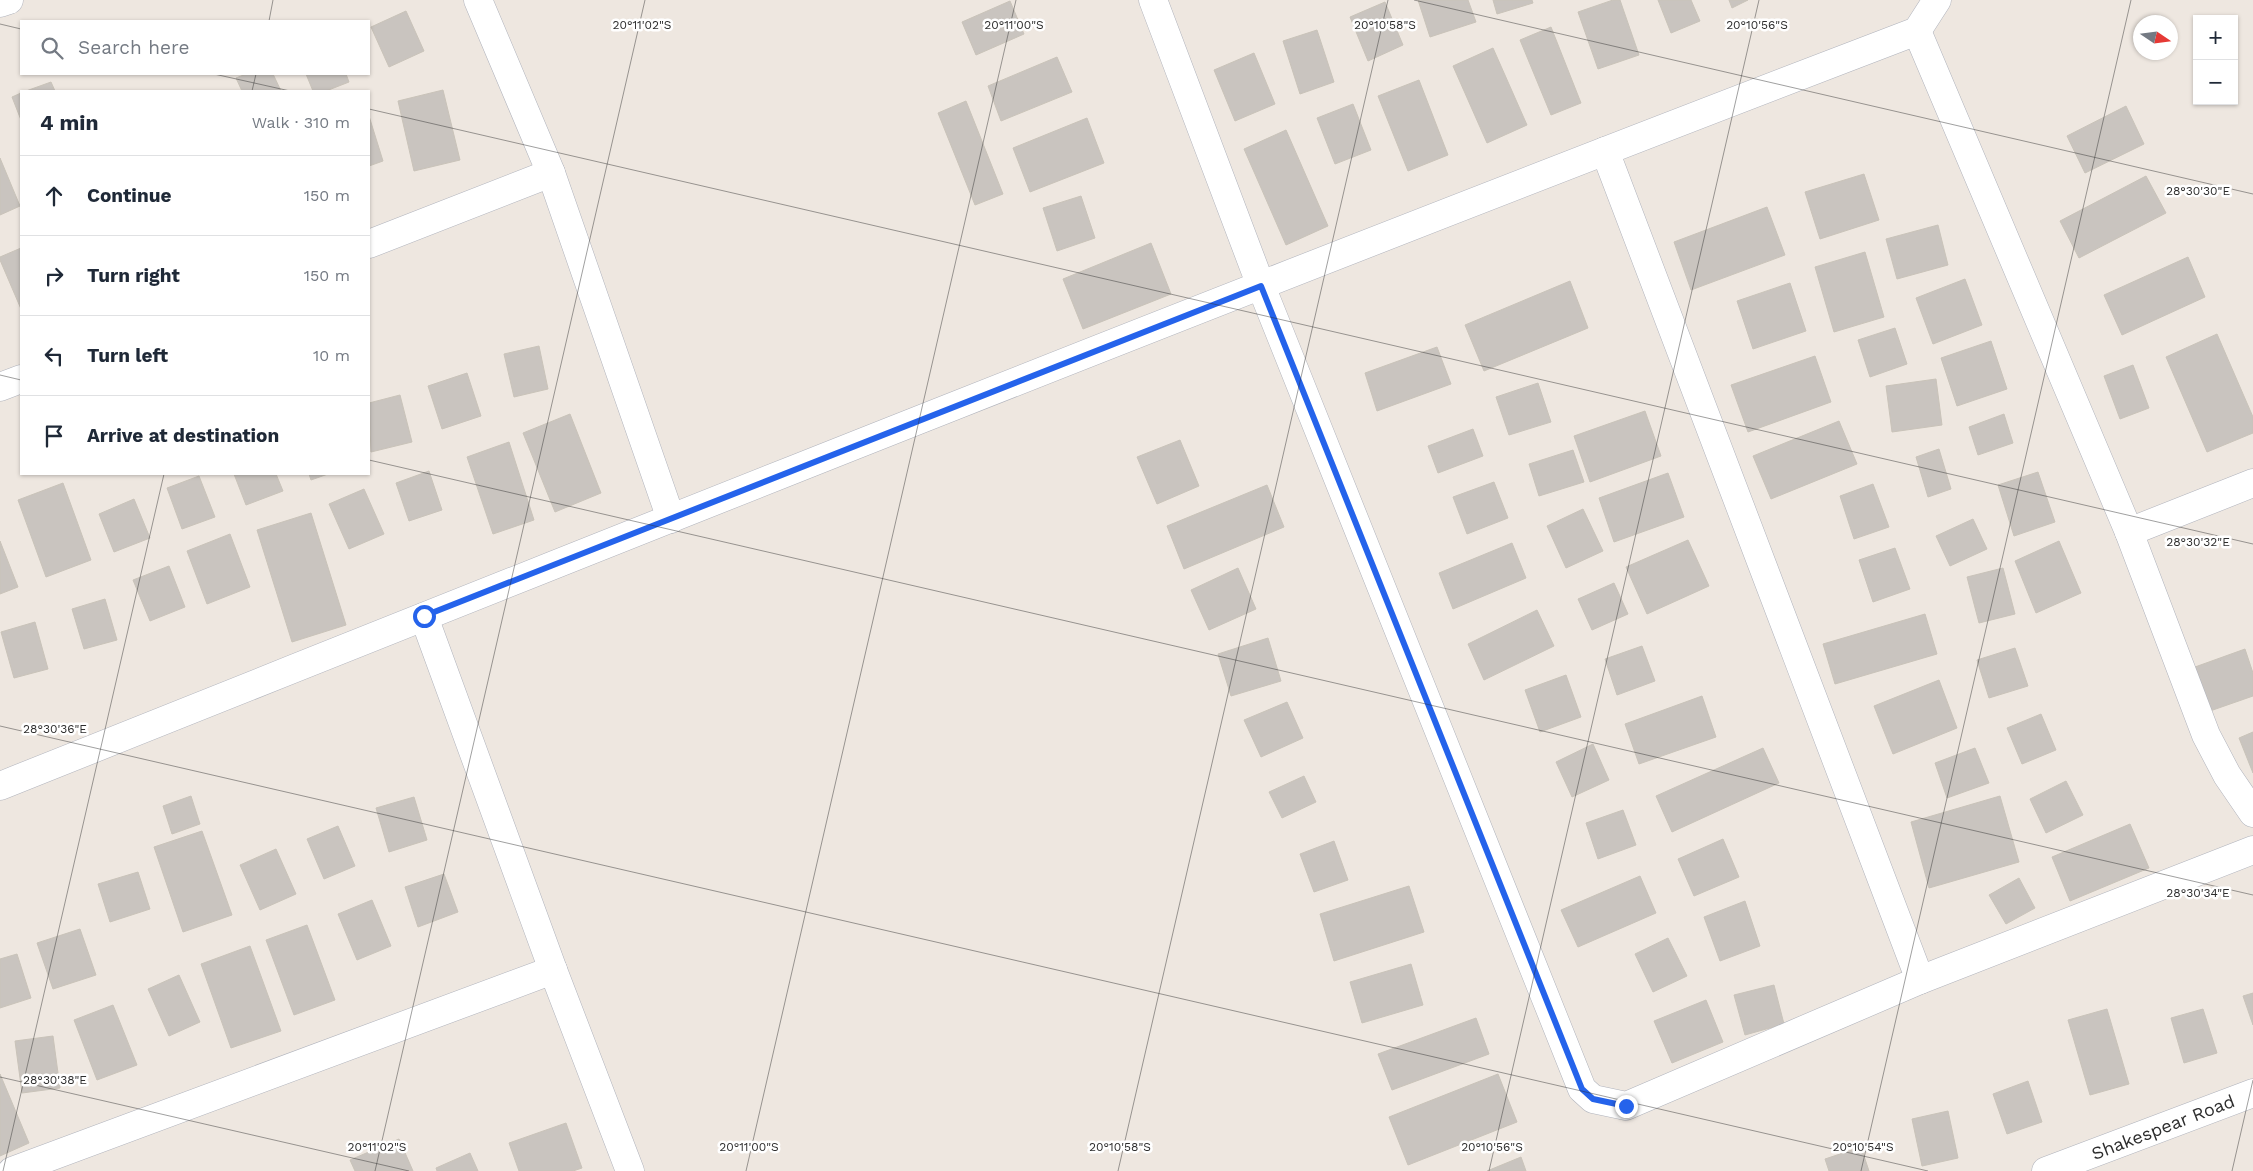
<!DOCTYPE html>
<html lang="en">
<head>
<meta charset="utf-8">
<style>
  :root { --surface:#fff; --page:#f2f2f3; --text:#1f2937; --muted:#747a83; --line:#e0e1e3 }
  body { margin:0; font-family:"Work Sans",sans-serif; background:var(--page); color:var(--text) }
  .controls { position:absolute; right:15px; top:15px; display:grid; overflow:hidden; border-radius:0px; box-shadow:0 1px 4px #0004 }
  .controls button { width:45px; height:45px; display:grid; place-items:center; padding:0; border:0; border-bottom:1px solid var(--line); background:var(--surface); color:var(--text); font:25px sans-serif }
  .compass { position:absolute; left:2133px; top:15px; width:45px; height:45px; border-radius:50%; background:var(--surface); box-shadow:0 1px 4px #0004; rotate:103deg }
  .stop { position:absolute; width:15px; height:15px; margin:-11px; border:4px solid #2563eb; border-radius:50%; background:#fff }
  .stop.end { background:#2563eb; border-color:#fff; box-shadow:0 1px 5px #0008 }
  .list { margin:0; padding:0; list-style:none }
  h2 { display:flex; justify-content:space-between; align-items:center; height:65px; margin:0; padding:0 20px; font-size:21px }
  h2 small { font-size:16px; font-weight:400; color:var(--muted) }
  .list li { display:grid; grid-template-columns:32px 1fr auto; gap:15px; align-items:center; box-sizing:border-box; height:80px; padding:0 20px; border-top:1px solid var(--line) }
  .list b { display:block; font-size:19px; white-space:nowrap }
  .list em { font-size:16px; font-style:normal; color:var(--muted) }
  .icon { flex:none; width:28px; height:28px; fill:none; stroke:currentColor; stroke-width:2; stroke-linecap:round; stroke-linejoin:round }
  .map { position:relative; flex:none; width:2253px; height:1171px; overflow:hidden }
  .search { position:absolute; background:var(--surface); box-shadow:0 1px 4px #0004; left:20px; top:20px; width:350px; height:55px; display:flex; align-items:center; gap:12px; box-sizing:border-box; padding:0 18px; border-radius:0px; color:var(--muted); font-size:19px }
  .panel { position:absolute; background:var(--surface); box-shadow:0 1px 4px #0004; left:20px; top:90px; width:350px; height:385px; border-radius:0px }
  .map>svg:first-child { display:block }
</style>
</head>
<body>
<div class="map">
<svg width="2253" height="1171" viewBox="0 0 2253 1171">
  <rect width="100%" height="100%" fill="#eee7e0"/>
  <!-- building -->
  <g fill="#c9c4bf" stroke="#c9c3b9">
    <polygon points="1418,0 1468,0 1476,22 1430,37"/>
    <polygon points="1493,0 1532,0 1533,3 1497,14"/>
    <polygon points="1613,0 1620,0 1639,55 1598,69 1578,12"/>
    <polygon points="1658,0 1691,0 1700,21 1671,33"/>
    <polygon points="1729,0 1748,0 1732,8"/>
    <polygon points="1010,1 1024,34 976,55 962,22"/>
    <polygon points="1385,2 1403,45 1368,61 1350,17"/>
    <polygon points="406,11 424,51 389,67 371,27"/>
    <polygon points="1551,27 1581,103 1551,115 1520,40"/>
    <polygon points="1317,30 1334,82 1300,94 1283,41"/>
    <polygon points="1493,48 1527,125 1487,143 1453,66"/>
    <polygon points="1254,53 1275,104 1235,121 1214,70"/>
    <polygon points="1057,57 1072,92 1001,121 988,86"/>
    <polygon points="246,74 273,74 281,91 242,91 236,78"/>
    <polygon points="306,74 346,74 349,82 326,91 313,91"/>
    <polygon points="1419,80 1448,155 1408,171 1378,96"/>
    <polygon points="51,82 55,91 26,91"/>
    <polygon points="443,90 460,160 414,171 398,101"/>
    <polygon points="21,93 21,120 12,97"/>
    <polygon points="966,101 1003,194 975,205 938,113"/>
    <polygon points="1353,104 1371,150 1335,164 1317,118"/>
    <polygon points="2126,106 2144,144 2085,173 2067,136"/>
    <polygon points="369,116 383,161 369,166"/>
    <polygon points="1087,118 1104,163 1030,192 1013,148"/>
    <polygon points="1286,130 1328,226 1286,245 1244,149"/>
    <polygon points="0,158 20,206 0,215"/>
    <polygon points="1864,174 1879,220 1820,239 1805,192"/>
    <polygon points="2146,176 2166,213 2079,258 2060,221"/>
    <polygon points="1081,196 1095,238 1057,251 1043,208"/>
    <polygon points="1767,207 1785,255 1691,290 1674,242"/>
    <polygon points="1938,225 1948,265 1897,279 1886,239"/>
    <polygon points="1151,243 1171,294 1083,329 1063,279"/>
    <polygon points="21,248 21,309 0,260 0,257"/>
    <polygon points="1865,252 1884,317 1834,332 1815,267"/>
    <polygon points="2188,257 2205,297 2122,335 2104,295"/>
    <polygon points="1965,279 1982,325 1933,344 1916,298"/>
    <polygon points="1570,281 1588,328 1484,371 1465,325"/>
    <polygon points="1790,283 1806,331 1753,349 1737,301"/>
    <polygon points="1895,328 1907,364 1870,377 1858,340"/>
    <polygon points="2217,334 2253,417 2253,433 2207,452 2166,357"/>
    <polygon points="1991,341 2007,389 1957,406 1941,358"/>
    <polygon points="539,346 548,389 514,397 504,354"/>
    <polygon points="1437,347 1451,384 1377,411 1365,373"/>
    <polygon points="1815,356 1831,402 1748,432 1731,385"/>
    <polygon points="2133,365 2149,408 2120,419 2104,376"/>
    <polygon points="467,373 481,416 442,429 428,386"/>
    <polygon points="1936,379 1942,425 1892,432 1886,386"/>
    <polygon points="1538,383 1551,422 1509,435 1496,397"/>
    <polygon points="400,395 412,442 371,452 369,403"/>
    <polygon points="1645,411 1661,456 1590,482 1574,436"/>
    <polygon points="570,414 601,493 555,512 523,433"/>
    <polygon points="2004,414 2013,443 1978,455 1969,427"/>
    <polygon points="1839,421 1857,464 1771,499 1753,456"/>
    <polygon points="1473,429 1483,456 1438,473 1428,446"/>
    <polygon points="1180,440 1199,486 1157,504 1137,457"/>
    <polygon points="509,442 534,520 493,534 467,457"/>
    <polygon points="1939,449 1951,489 1928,497 1916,457"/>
    <polygon points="1573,450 1584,482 1539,496 1529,464"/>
    <polygon points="429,471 442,510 409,521 396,483"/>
    <polygon points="2038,472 2055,522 2014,536 1998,485"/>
    <polygon points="1668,473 1684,517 1614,542 1599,498"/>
    <polygon points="234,474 276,474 283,491 246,505"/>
    <polygon points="309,474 328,474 311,480"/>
    <polygon points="199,476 215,517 182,529 167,488"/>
    <polygon points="1494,482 1508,518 1467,534 1453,497"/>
    <polygon points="63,483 91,560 46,577 18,500"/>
    <polygon points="1873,484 1889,527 1854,539 1840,496"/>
    <polygon points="1267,485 1284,527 1184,569 1167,526"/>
    <polygon points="364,489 384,534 349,549 329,504"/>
    <polygon points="134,499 150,538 114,552 99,514"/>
    <polygon points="1583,509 1603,551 1566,568 1547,526"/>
    <polygon points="311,513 346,625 292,642 257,530"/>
    <polygon points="1973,519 1987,549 1950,566 1936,536"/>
    <polygon points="230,534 250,587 207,604 187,551"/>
    <polygon points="1688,540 1709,586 1647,614 1626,567"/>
    <polygon points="0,541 18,587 0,594"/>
    <polygon points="2059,541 2081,593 2036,613 2015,561"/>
    <polygon points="1512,543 1526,578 1453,609 1439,573"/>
    <polygon points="1895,548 1910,589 1873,602 1859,560"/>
    <polygon points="169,566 185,607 150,621 133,580"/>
    <polygon points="1238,568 1256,609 1209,630 1191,590"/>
    <polygon points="2003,568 2015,614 1979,623 1967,577"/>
    <polygon points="1614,583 1628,614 1592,630 1578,599"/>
    <polygon points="105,599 117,640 84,649 72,609"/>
    <polygon points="1537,610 1554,646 1484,680 1468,644"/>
    <polygon points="1925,614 1937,654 1835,684 1823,644"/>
    <polygon points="35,622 48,669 14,678 1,632"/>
    <polygon points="1268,638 1281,681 1231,696 1218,654"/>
    <polygon points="1642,646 1655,681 1617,695 1605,659"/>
    <polygon points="2015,648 2028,686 1989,698 1977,660"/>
    <polygon points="2245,649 2253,673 2253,696 2210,711 2195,667"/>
    <polygon points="1566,675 1581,717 1540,732 1525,690"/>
    <polygon points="1939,680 1957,728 1893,754 1874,706"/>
    <polygon points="1702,696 1716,737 1639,764 1625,724"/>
    <polygon points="1287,702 1303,738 1261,757 1244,720"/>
    <polygon points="2041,714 2056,750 2022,764 2007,728"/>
    <polygon points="2253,732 2253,773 2239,738"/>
    <polygon points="1593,744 1609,780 1572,797 1556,762"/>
    <polygon points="1763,748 1779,783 1672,832 1656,796"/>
    <polygon points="1975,748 1989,783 1947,798 1935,763"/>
    <polygon points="1304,776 1316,802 1282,818 1269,792"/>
    <polygon points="2066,781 2083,815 2046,833 2030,799"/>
    <polygon points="191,796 200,824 172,834 163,806"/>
    <polygon points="2000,796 2019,862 1929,888 1911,822"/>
    <polygon points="414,797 427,840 389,852 376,808"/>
    <polygon points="1623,810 1636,845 1598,859 1586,823"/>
    <polygon points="2130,824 2149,868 2070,901 2052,857"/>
    <polygon points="338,826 355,866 324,879 307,839"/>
    <polygon points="202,831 232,915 183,932 154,847"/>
    <polygon points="1723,839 1739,877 1694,896 1678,859"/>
    <polygon points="1334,841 1348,880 1314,892 1300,854"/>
    <polygon points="276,849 296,894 260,910 240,865"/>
    <polygon points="138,872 150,909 110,922 98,884"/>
    <polygon points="444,874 458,912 418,927 405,887"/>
    <polygon points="1640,876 1656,913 1578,947 1561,910"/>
    <polygon points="2019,878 2035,908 2006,924 1989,895"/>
    <polygon points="1409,886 1424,932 1334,961 1320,914"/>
    <polygon points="372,900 391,946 357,960 338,914"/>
    <polygon points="1745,901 1760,946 1720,961 1704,917"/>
    <polygon points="307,925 335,1000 294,1015 266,940"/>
    <polygon points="80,929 96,975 53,989 37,943"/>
    <polygon points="1668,938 1687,976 1653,992 1635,954"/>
    <polygon points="250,946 281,1031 231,1048 201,964"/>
    <polygon points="17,954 31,998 0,1008 0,959"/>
    <polygon points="1411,964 1423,1005 1362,1023 1350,982"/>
    <polygon points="179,975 200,1022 169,1036 148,989"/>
    <polygon points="1774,985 1784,1024 1745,1035 1734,995"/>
    <polygon points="2253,993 2253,1025 2243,996"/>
    <polygon points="1706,1000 1723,1042 1672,1063 1654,1021"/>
    <polygon points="113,1005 137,1065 97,1080 74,1020"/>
    <polygon points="2107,1009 2129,1084 2090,1095 2068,1020"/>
    <polygon points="2203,1009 2217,1053 2184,1063 2171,1018"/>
    <polygon points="1476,1018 1489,1054 1392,1090 1378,1054"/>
    <polygon points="53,1036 60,1088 22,1093 15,1041"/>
    <polygon points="0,1074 29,1143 0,1156"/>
    <polygon points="1498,1074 1517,1122 1408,1165 1389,1117"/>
    <polygon points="2028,1081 2042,1122 2007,1134 1993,1094"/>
    <polygon points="1948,1111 1958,1158 1922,1166 1912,1119"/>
    <polygon points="566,1123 582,1168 573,1171 519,1171 509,1143"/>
    <polygon points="399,1139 413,1171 355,1171 350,1160"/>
    <polygon points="1861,1147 1869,1171 1829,1171 1825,1159"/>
    <polygon points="470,1153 478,1171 437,1171 436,1168"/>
    <polygon points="1521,1157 1526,1171 1487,1171"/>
  </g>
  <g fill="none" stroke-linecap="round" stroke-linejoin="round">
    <!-- minor casing -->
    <g stroke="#b0b3bc" stroke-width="29">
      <g id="minor">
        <polyline points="478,0 551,173 671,519"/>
        <polyline points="1153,0 1261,286 1582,1089 1593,1099 1626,1106 1920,980 2253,850"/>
        <polyline points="0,3 9,0"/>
        <polyline points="1917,31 2129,532 2206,735 2227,775 2253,813"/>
        <polyline points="1605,151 1920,980"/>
        <polyline points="369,244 551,173"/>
        <polyline points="0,387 21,379"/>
        <polyline points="2129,532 2253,483"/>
        <polyline points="424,617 553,970 630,1171"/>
        <path d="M 0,786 C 638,531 1276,276 1917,31 L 1937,0"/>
        <polyline points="12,1171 553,970"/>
        <polyline points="2046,1171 2253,1093"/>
      </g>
    </g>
    <!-- minor -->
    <use href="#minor" stroke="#fff" stroke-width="28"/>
  </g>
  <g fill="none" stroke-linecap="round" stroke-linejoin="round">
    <!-- route -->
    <polyline stroke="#2563eb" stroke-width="6" points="424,616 1261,286 1582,1089 1593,1099 1626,1106"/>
  </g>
  <!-- ticks -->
  <path fill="none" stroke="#2d2d2d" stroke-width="1" stroke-opacity="0.45" d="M 1414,0 L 2253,194M 269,21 L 273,0M 0,24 L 21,29M 214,74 L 290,91M 252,91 L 256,74M 369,109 L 2253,544M 0,375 L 21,380M 369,460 L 2253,895M 0,726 L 1928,1171M 0,1077 L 409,1171M 3,1171 L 164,474M 375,1171 L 645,0M 746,1171 L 1016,0M 1118,1171 L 1388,0M 1489,1171 L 1759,0M 1861,1171 L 2131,0M 2232,1171 L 2253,1080"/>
  <g text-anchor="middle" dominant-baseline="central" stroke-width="5" stroke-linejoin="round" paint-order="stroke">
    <!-- street labels -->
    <g font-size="18" fill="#2d2d2d" stroke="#fff">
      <text transform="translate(2163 1127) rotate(-21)">Shakespear Road</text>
    </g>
  </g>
  <g font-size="12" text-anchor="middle" fill="#2d2d2d" stroke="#fff" stroke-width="5" stroke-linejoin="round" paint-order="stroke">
    <text x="642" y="29">20°11'02"S</text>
    <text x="1014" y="29">20°11'00"S</text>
    <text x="1385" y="29">20°10'58"S</text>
    <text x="1757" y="29">20°10'56"S</text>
    <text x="2198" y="195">28°30'30"E</text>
    <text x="2198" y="546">28°30'32"E</text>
    <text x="55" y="733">28°30'36"E</text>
    <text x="2198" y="897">28°30'34"E</text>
    <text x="55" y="1084">28°30'38"E</text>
    <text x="377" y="1151">20°11'02"S</text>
    <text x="749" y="1151">20°11'00"S</text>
    <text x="1120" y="1151">20°10'58"S</text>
    <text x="1492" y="1151">20°10'56"S</text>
    <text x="1863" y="1151">20°10'54"S</text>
  </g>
</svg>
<div class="controls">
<button>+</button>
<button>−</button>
</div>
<svg class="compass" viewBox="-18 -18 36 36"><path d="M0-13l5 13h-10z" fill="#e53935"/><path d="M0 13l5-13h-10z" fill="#747a83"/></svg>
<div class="stop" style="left:424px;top:616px"></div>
<div class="stop end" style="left:1626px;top:1106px"></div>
<div class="search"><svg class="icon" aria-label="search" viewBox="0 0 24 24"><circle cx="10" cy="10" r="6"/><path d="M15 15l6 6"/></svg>Search here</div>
<section class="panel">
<h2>4 min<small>Walk · 310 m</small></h2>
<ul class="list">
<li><svg class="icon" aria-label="ahead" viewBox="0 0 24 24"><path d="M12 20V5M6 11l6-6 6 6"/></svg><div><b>Continue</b></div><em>150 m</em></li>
<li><svg class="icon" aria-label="right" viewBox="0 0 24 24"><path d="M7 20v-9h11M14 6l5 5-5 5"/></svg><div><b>Turn right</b></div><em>150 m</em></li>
<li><svg class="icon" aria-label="left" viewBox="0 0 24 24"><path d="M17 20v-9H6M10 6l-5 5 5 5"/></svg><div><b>Turn left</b></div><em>10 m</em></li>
<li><svg class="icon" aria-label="arrive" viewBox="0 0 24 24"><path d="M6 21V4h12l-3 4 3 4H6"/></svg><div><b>Arrive at destination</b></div></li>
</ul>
</section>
</div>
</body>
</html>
